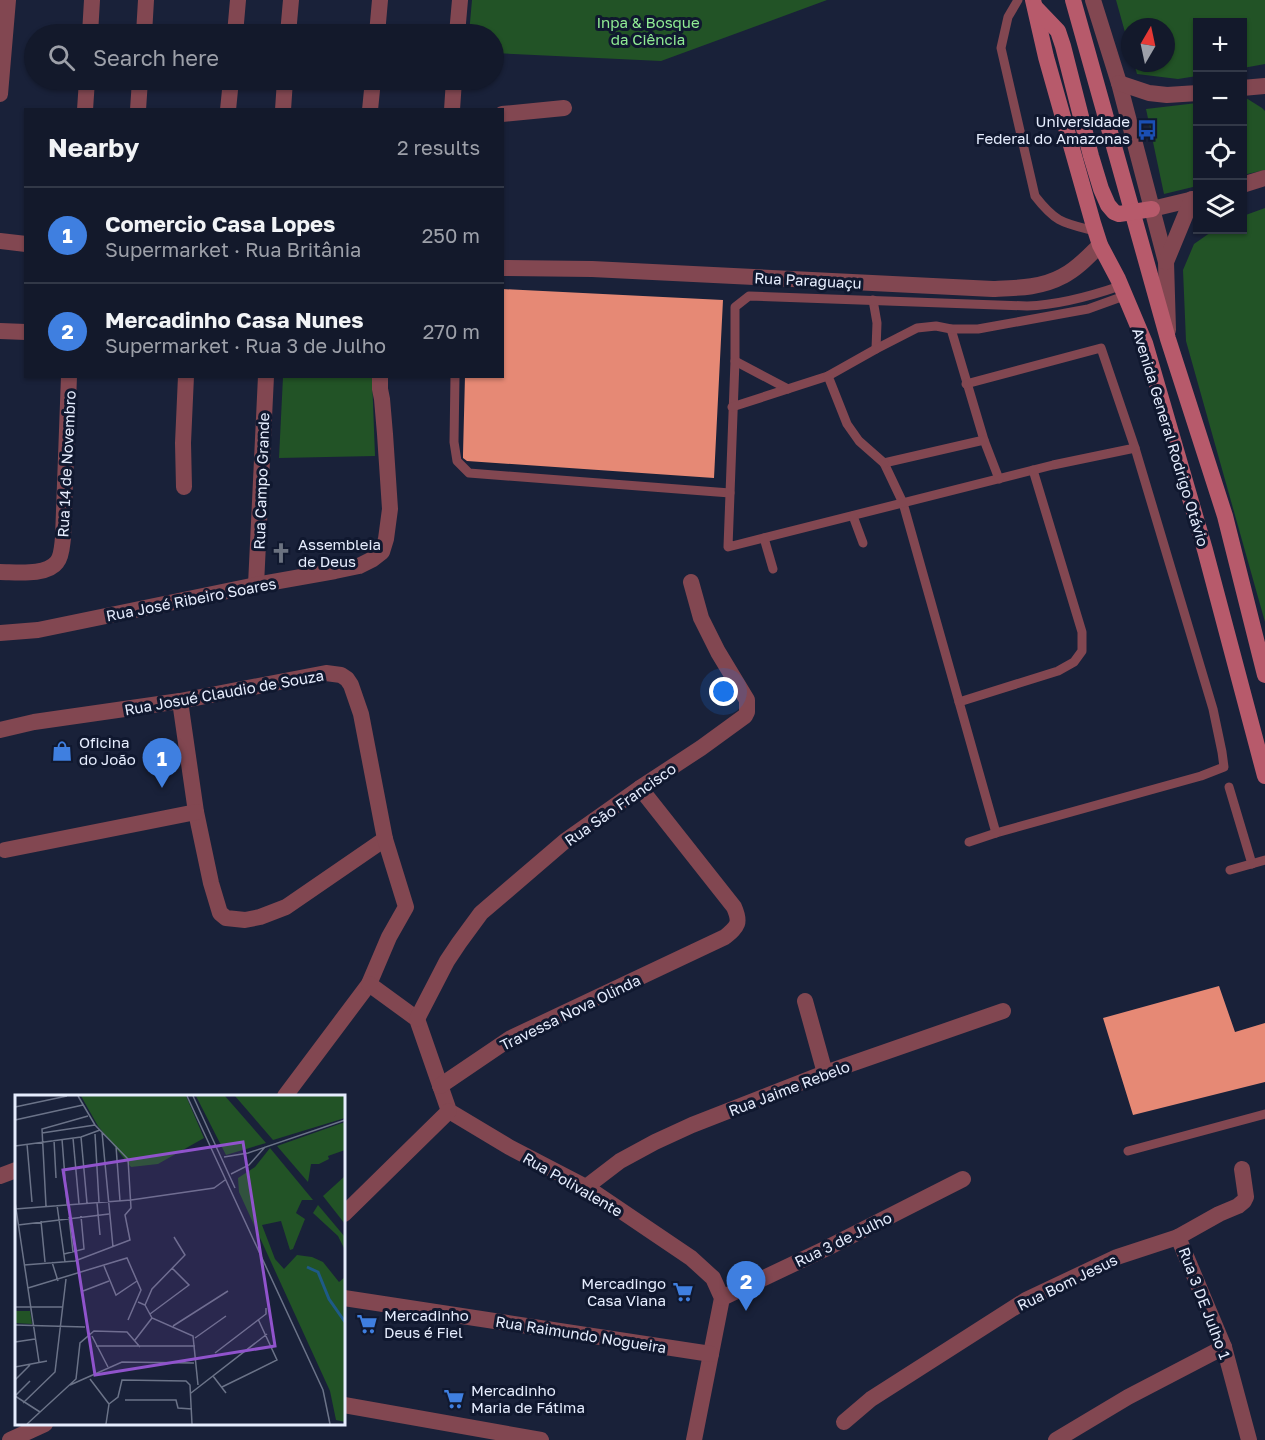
<!DOCTYPE html>
<html lang="en">
<head>
<meta charset="utf-8">
<style>
  :root { --surface:#13192b; --page:#1c2233; --text:#f1f3f6; --muted:#9da0a9; --line:#323847; --accent:#b45309 }
  body { margin:0; font-family:"Golos Text",sans-serif; background:var(--page); color:var(--text) }
  .controls { position:absolute; right:18px; top:18px; display:grid; overflow:hidden; border-radius:0px; box-shadow:0 2px 4px #0004 }
  .controls button { width:54px; height:54px; display:grid; place-items:center; padding:0; border:0; border-bottom:2px solid var(--line); background:var(--surface); color:var(--text); font:30px sans-serif }
  .compass { position:absolute; left:1121px; top:18px; width:54px; height:54px; border-radius:50%; background:var(--surface); box-shadow:0 2px 4px #0004; rotate:9deg }
  .you { position:absolute; left:724px; top:692px; width:21px; height:21px; margin:-15px; border:4px solid #fff; border-radius:50%; background:#1a73e8; box-shadow:0 0 0 9px #1a73e833 }
  .badge { display:grid; place-items:center; width:39px; height:39px; border-radius:50%; background:var(--accent); color:#fff; font-size:20px; font-weight:700 }
  .pin { position:absolute; translate:-50% -50px; filter:drop-shadow(0 2px 3px #0008) }
  .pin::after { content:''; position:absolute; top:32px; width:21px; height:18px; background:inherit; clip-path:polygon(0 0,100% 0,50% 100%) }
  .list { margin:0; padding:0; list-style:none }
  h2 { display:flex; justify-content:space-between; align-items:center; height:78px; margin:0; padding:0 24px; font-size:26px }
  h2 small { font-size:20px; font-weight:400; color:var(--muted) }
  .list li { display:grid; grid-template-columns:39px 1fr auto; gap:18px; align-items:center; box-sizing:border-box; height:96px; padding:0 24px; border-top:2px solid var(--line) }
  .list b { display:block; font-size:22px; white-space:nowrap }
  .list p { margin:0; font-size:20px; white-space:nowrap; color:var(--muted) }
  .list em { font-size:20px; font-style:normal; color:var(--muted) }
  .icon { flex:none; width:33px; height:33px; fill:none; stroke:currentColor; stroke-width:2; stroke-linecap:round; stroke-linejoin:round }
  .map { position:relative; flex:none; width:1265px; height:1440px; overflow:hidden }
  .search { position:absolute; background:var(--surface); box-shadow:0 2px 4px #0004; left:24px; top:24px; width:480px; height:66px; display:flex; align-items:center; gap:15px; box-sizing:border-box; padding:0 21px; border-radius:33px; color:var(--muted); font-size:22px }
  .panel { position:absolute; background:var(--surface); box-shadow:0 2px 4px #0004; left:24px; top:108px; width:480px; height:270px; border-radius:0px }
  .map>svg:first-child { display:block }
</style>
</head>
<body>
<div class="map">
<svg width="1265" height="1440" viewBox="0 0 1265 1440">
  <rect width="100%" height="100%" fill="#192139"/>
  <!-- green -->
  <g fill="#225326">
    <polygon points="472,0 827,0 661,61 494,53 494,34 469,34"/>
    <polygon points="1116,0 1265,0 1265,64 1243,68 1242,22 1198,22 1197,76 1178,79 1137,74 1134,63 1166,63 1166,27 1130,27 1130,50"/>
    <polygon points="1246,98 1262,108 1265,111 1265,170 1243,175 1242,99"/>
    <polygon points="1197,103 1197,186 1164,194 1146,109"/>
    <polygon points="1265,208 1265,622 1186,341 1183,270 1194,244 1214,230 1242,230 1243,216"/>
    <polygon points="283,377 372,377 375,456 279,458"/>
  </g>
  <!-- building -->
  <g fill="#e68975">
    <polygon points="502,289 723,300 714,478 467,461 463,458 463,454 465,376 502,376"/>
    <polygon points="1219,986 1235,1032 1265,1023 1265,1082 1133,1115 1103,1018"/>
  </g>
  <g fill="none" stroke-linecap="round" stroke-linejoin="round">
    <!-- service -->
    <g stroke="#824751" stroke-width="9">
      <path d="M 1018,0 L 1008,17 L 1001,48 L 1035,196 C 1056,223 1063,223 1095,231"/>
      <polyline points="873,300 877,323 876,349"/>
      <polyline points="951,329 984,440 884,463 903,503 996,833 1201,776 1224,767 1222,752 1213,709 1135,448"/>
      <polyline points="735,361 788,389"/>
      <polyline points="455,376 454,442 457,461 469,473 730,493"/>
      <path d="M 966,384 L 1101,348 L 1135,448 L 1053,465 L 728,547 L 735,361 L 735,307 L 749,296 L 1027,306 C 1058,305 1091,296 1120,286"/>
      <polyline points="732,407 828,376"/>
      <polyline points="984,440 999,479"/>
      <polyline points="884,463 859,441 847,424 828,376 876,349 917,328 936,326 951,329 978,329 1088,309 1124,296"/>
      <polyline points="853,516 863,543"/>
      <polyline points="764,538 773,569"/>
      <polyline points="959,702 1058,671 1074,662 1082,651 1082,632 1033,470"/>
      <polyline points="1229,787 1252,864"/>
      <polyline points="969,842 996,833"/>
      <polyline points="1230,870 1265,860"/>
      <polyline points="1128,1151 1265,1114"/>
    </g>
    <!-- minor -->
    <g stroke="#824751" stroke-width="16">
      <polyline points="90,34 92,0"/>
      <polyline points="144,34 146,0"/>
      <polyline points="235,34 238,0"/>
      <polyline points="288,34 291,0"/>
      <polyline points="377,34 380,0"/>
      <polyline points="457,34 460,0"/>
      <polyline points="0,94 8,0"/>
      <polyline points="85,110 87,80"/>
      <polyline points="138,110 140,80"/>
      <polyline points="228,110 231,80"/>
      <polyline points="283,110 285,80"/>
      <polyline points="370,110 373,80"/>
      <polyline points="452,110 454,80"/>
      <polyline points="502,114 564,108"/>
      <polyline points="0,241 26,244"/>
      <path d="M 502,268 L 592,269 L 993,289 C 1017,288 1041,288 1063,276 C 1077,269 1089,256 1100,245"/>
      <polyline points="0,331 26,332"/>
      <polyline points="184,487 183,443 186,376"/>
      <path d="M 0,572 C 16,572 47,576 57,562 C 62,556 62,545 63,538 L 69,376"/>
      <polyline points="256,585 266,376"/>
      <polyline points="0,633 38,630 256,585 335,571 359,566 373,559 382,552 386,539 390,509 385,434 382,399 380,389 380,376"/>
      <polyline points="180,701 196,812 211,883 220,913 226,918 245,920 260,917 286,907 385,839"/>
      <polyline points="0,730 34,722 180,701 326,673 341,675 347,679 351,685 361,714 385,839 406,907 389,937 369,984 285,1096"/>
      <polyline points="5,850 196,812"/>
      <polyline points="369,984 417,1019 449,1111 509,1147 586,1187 691,1258 713,1278 722,1298 694,1440"/>
      <polyline points="805,1001 825,1073"/>
      <polyline points="417,1019 447,961 459,943 481,913 565,841 640,788 701,748 745,716 747,712 747,700 718,652 701,618 691,582"/>
      <path d="M 440,1086 L 511,1038 L 725,937 C 738,926 741,923 734,907 L 640,788"/>
      <polyline points="0,1176 16,1170"/>
      <polyline points="586,1187 620,1161 655,1142 692,1125 825,1073 1003,1011"/>
      <polyline points="344,1214 449,1111"/>
      <polyline points="1178,1237 1224,1347 1249,1440"/>
      <polyline points="344,1298 711,1354"/>
      <polyline points="722,1298 827,1248 963,1179"/>
      <polyline points="344,1405 541,1440"/>
      <polyline points="844,1422 871,1399 1026,1300 1117,1257 1178,1237 1219,1214 1238,1206 1244,1201 1246,1197 1242,1169"/>
      <polyline points="10,1440 45,1424"/>
      <polyline points="1056,1440 1128,1397 1224,1347"/>
    </g>
    <!-- tertiary -->
    <g stroke="#824751" stroke-width="16">
      <polyline points="1093,0 1119,83 1166,262 1168,330"/>
      <polyline points="1119,83 1149,93 1167,95 1198,93"/>
      <polyline points="1242,88 1265,86"/>
      <polyline points="1242,185 1265,178"/>
      <polyline points="1152,209 1198,198"/>
      <polyline points="1166,262 1192,199"/>
    </g>
    <!-- secondary -->
    <g stroke="#b75a6b" stroke-width="16">
      <polyline points="1033,0 1046,57 1093,223 1100,245 1118,279 1145,343 1205,550 1265,776"/>
      <polyline points="1073,0 1168,339 1225,516 1265,675"/>
      <polyline points="1035,7 1058,31 1063,46 1091,156 1101,189 1108,205 1114,212 1119,214 1152,209"/>
    </g>
  </g>
  <!-- icons -->
  <defs>
    <g id="bus-bare" transform="scale(1.62)"><path d="M-5-6H5V4H4V6H2V4H-2V6H-4V4H-5ZM-3.5-4V0h7V-4ZM-3.5 1.2v1.5H-2V1.2ZM2 1.2v1.5H3.5V1.2Z" fill="#1a4fb4" stroke="#10182f" stroke-width="2.5" paint-order="stroke"/></g>
    <g id="church-bare" transform="scale(1.62)"><path d="M-1.2-6h2.4v3.5h3.3v2.4h-3.3V6h-2.4V-.1h-3.3v-2.4h3.3Z" fill="#6b7280" stroke="#10182f" stroke-width="2.5" paint-order="stroke"/></g>
    <g id="shop-bare" transform="scale(1.62)"><path d="M-5-2.5h2.3a2.7 3.5 0 0 1 5.4 0H5L5.5 6h-11ZM-1.5-2.5h3a1.5 2.3 0 0 0-3 0Z" fill="#3f7fe0" stroke="#10182f" stroke-width="2.5" paint-order="stroke"/></g>
    <g id="supermarket-bare" transform="scale(1.62)"><path d="M-6-5.5h2.5l.6 2H6L4.5 2H-2.5L-4.4-4H-6ZM-1.5 3.2a1.3 1.3 0 1 0 .1 0ZM3 3.2a1.3 1.3 0 1 0 .1 0Z" fill="#3f7fe0" stroke="#10182f" stroke-width="2.5" paint-order="stroke"/></g>
  </defs>
  <g fill-rule="evenodd">
    <use href="#bus-bare" x="1147" y="130"/>
    <use href="#church-bare" x="281" y="553"/>
    <use href="#shop-bare" x="62" y="751"/>
    <use href="#supermarket-bare" x="683" y="1292"/>
    <use href="#supermarket-bare" x="367" y="1324"/>
    <use href="#supermarket-bare" x="454" y="1399"/>
  </g>
  <g text-anchor="middle" dominant-baseline="central" stroke-width="6" stroke-linejoin="round" paint-order="stroke">
    <!-- park labels -->
    <g font-size="15" fill="#90ec94" stroke="#10182f">
      <text x="648" y="22">Inpa &amp; Bosque<tspan x="648" dy="17">da Ciência</tspan></text>
    </g>
    <!-- poi labels -->
    <g font-size="15" fill="#e6edfe" stroke="#10182f" text-anchor="start">
      <text x="1130" y="121" text-anchor="end">Universidade<tspan x="1130" dy="17">Federal do Amazonas</tspan></text>
      <text x="298" y="544">Assembleia<tspan x="298" dy="17">de Deus</tspan></text>
      <text x="79" y="742">Oficina<tspan x="79" dy="17">do João</tspan></text>
      <text x="666" y="1283" text-anchor="end">Mercadingo<tspan x="666" dy="17">Casa Viana</tspan></text>
      <text x="384" y="1315">Mercadinho<tspan x="384" dy="17">Deus é Fiel</tspan></text>
      <text x="471" y="1390">Mercadinho<tspan x="471" dy="17">Maria de Fátima</tspan></text>
    </g>
    <!-- street labels -->
    <g font-size="15" fill="#e6edfe" stroke="#10182f">
      <text transform="translate(808 280) rotate(3)">Rua Paraguaçu</text>
      <text transform="translate(1171 437) rotate(73)">Avenida General Rodrigo Otávio</text>
      <text transform="translate(66 464) rotate(-87)">Rua 14 de Novembro</text>
      <text transform="translate(261 481) rotate(-88)">Rua Campo Grande</text>
      <text transform="translate(191 599) rotate(-11)">Rua José Ribeiro Soares</text>
      <text transform="translate(224 692) rotate(-10)">Rua Josué Claudio de Souza</text>
      <text transform="translate(620 804) rotate(-35)">Rua São Francisco</text>
      <text transform="translate(570 1012) rotate(-26)">Travessa Nova Olinda</text>
      <text transform="translate(789 1088) rotate(-21)">Rua Jaime Rebelo</text>
      <text transform="translate(573 1184) rotate(30)">Rua Polivalente</text>
      <text transform="translate(843 1239) rotate(-26)">Rua 3 de Julho</text>
      <text transform="translate(1067 1282) rotate(-26)">Rua Bom Jesus</text>
      <text transform="translate(1205 1303) rotate(69)">Rua 3 DE Julho 1</text>
      <text transform="translate(581 1334) rotate(9)">Rua Raimundo Nogueira</text>
    </g>
  </g>
  <!-- overview -->
  <g transform="translate(15 1095)">
    <rect width="330" height="330" fill="#192139"/>
    <path d="M 66,1 L 171,1 L 189,43 L 143,69 L 116,72 L 83,31 ZM 181,1 L 210,1 L 251,48 L 211,60 ZM 220,1 L 330,1 L 330,23 L 258,45 ZM 330,27 L 330,55 L 313,61 L 314,64 L 304,69 L 296,69 L 293,87 L 262,51 ZM 255,53 L 298,105 L 287,105 L 281,118 L 290,124 L 278,154 L 275,155 L 266,126 L 247,130 L 260,164 L 269,174 L 282,160 L 297,162 L 308,167 L 324,187 L 330,182 L 330,327 L 321,325 L 315,296 L 224,97 L 223,83 L 240,72 ZM 330,81 L 330,129 L 308,101 ZM 303,110 L 330,142 L 330,155 L 323,141 L 298,118 ZM 0,216 L 15,216 L 17,229 L 0,228 Z" fill="#225326"/>
    <path fill="none" stroke="#1e5a87" stroke-width="3" d="M 292,172 L 303,177 L 314,204 L 330,227"/>
    <path fill="none" stroke="#6b7388" stroke-width="1.5" d="M 172,1 L 308,295 L 315,329M 178,1 L 220,93M 0,12 L 52,1M 0,25 L 68,10M 87,37 L 98,152M 27,38 L 80,30M 80,39 L 84,107M 66,42 L 72,108M 58,43 L 64,109M 47,44 L 52,109M 39,45 L 41,83M 12,49 L 17,107M 0,51 L 66,42 L 85,35M 101,51 L 105,106M 209,62 L 233,58 L 330,25M 216,79 L 234,70 L 250,52M 0,107 L 24,267M 82,108 L 85,140M 42,110 L 50,167M 31,111 L 27,34 L 73,21M 0,114 L 116,105 L 199,93 L 210,85M 54,122 L 58,157M 26,126 L 30,167M 3,130 L 94,119M 49,159 L 69,154 L 66,121M 37,167 L 43,186M 9,170 L 60,166 L 115,145 L 110,120 L 116,113 L 113,64 L 80,30 L 63,1M 89,171 L 101,200 L 122,186M 13,193 L 112,163 L 126,195 L 113,225M 68,196 L 94,186M 123,207 L 130,210 L 137,223 L 178,241 L 183,290M 130,210 L 137,194 L 170,160 L 159,142M 0,212 L 48,212M 135,219 L 174,190 L 157,173M 0,230 L 70,232M 158,231 L 213,196M 77,241 L 93,272M 180,243 L 211,221M 120,245 L 137,223M 0,247 L 20,244M 81,251 L 180,251M 200,258 L 251,219 L 251,213M 0,272 L 32,266M 198,281 L 211,298M 75,284 L 94,309M 0,285 L 15,270M 55,290 L 107,267 L 179,268M 207,292 L 262,265 L 243,224M 176,298 L 252,239M 0,301 L 25,317M 0,301 L 15,286M 110,305 L 161,305 L 163,313 L 177,314M 8,308 L 40,277 L 51,184M 94,309 L 103,302 L 107,285 L 171,286 L 175,290 L 177,329M 12,329 L 61,284 L 65,248 L 79,236 L 112,237 L 125,252M 91,329 L 94,309"/>
    <path fill="#9053cc" fill-opacity="0.15" stroke="#9053cc" stroke-width="3" d="M 228,47 L 260,251 L 80,280 L 48,75 Z"/>
    <rect width="330" height="330" fill="none" stroke="#e6edfe" stroke-width="3"/>
  </g>
</svg>
<div class="controls">
<button>+</button>
<button>−</button>
<button><svg class="icon" aria-label="locate" viewBox="0 0 24 24"><circle cx="12" cy="12" r="6"/><path d="M12 2v4M12 18v4M2 12h4M18 12h4"/></svg></button>
<button><svg class="icon" aria-label="layers" viewBox="0 0 24 24"><path d="M12 4l9 5-9 5-9-5zM3 14l9 5 9-5"/></svg></button>
</div>
<svg class="compass" viewBox="-18 -18 36 36"><path d="M0-13l5 13h-10z" fill="#e53935"/><path d="M0 13l5-13h-10z" fill="#9da0a9"/></svg>
<div class="you"></div>
<div class="pin badge" style="left:162px;top:788px;background:#3f7fe0">1</div>
<div class="pin badge" style="left:746px;top:1311px;background:#3f7fe0">2</div>
<div class="search"><svg class="icon" aria-label="search" viewBox="0 0 24 24"><circle cx="10" cy="10" r="6"/><path d="M15 15l6 6"/></svg>Search here</div>
<section class="panel">
<h2>Nearby<small>2 results</small></h2>
<ul class="list">
<li><span class="badge" style="background:#3f7fe0">1</span><div><b>Comercio Casa Lopes</b><p>Supermarket · Rua Britânia</p></div><em>250 m</em></li>
<li><span class="badge" style="background:#3f7fe0">2</span><div><b>Mercadinho Casa Nunes</b><p>Supermarket · Rua 3 de Julho</p></div><em>270 m</em></li>
</ul>
</section>
</div>
</body>
</html>
